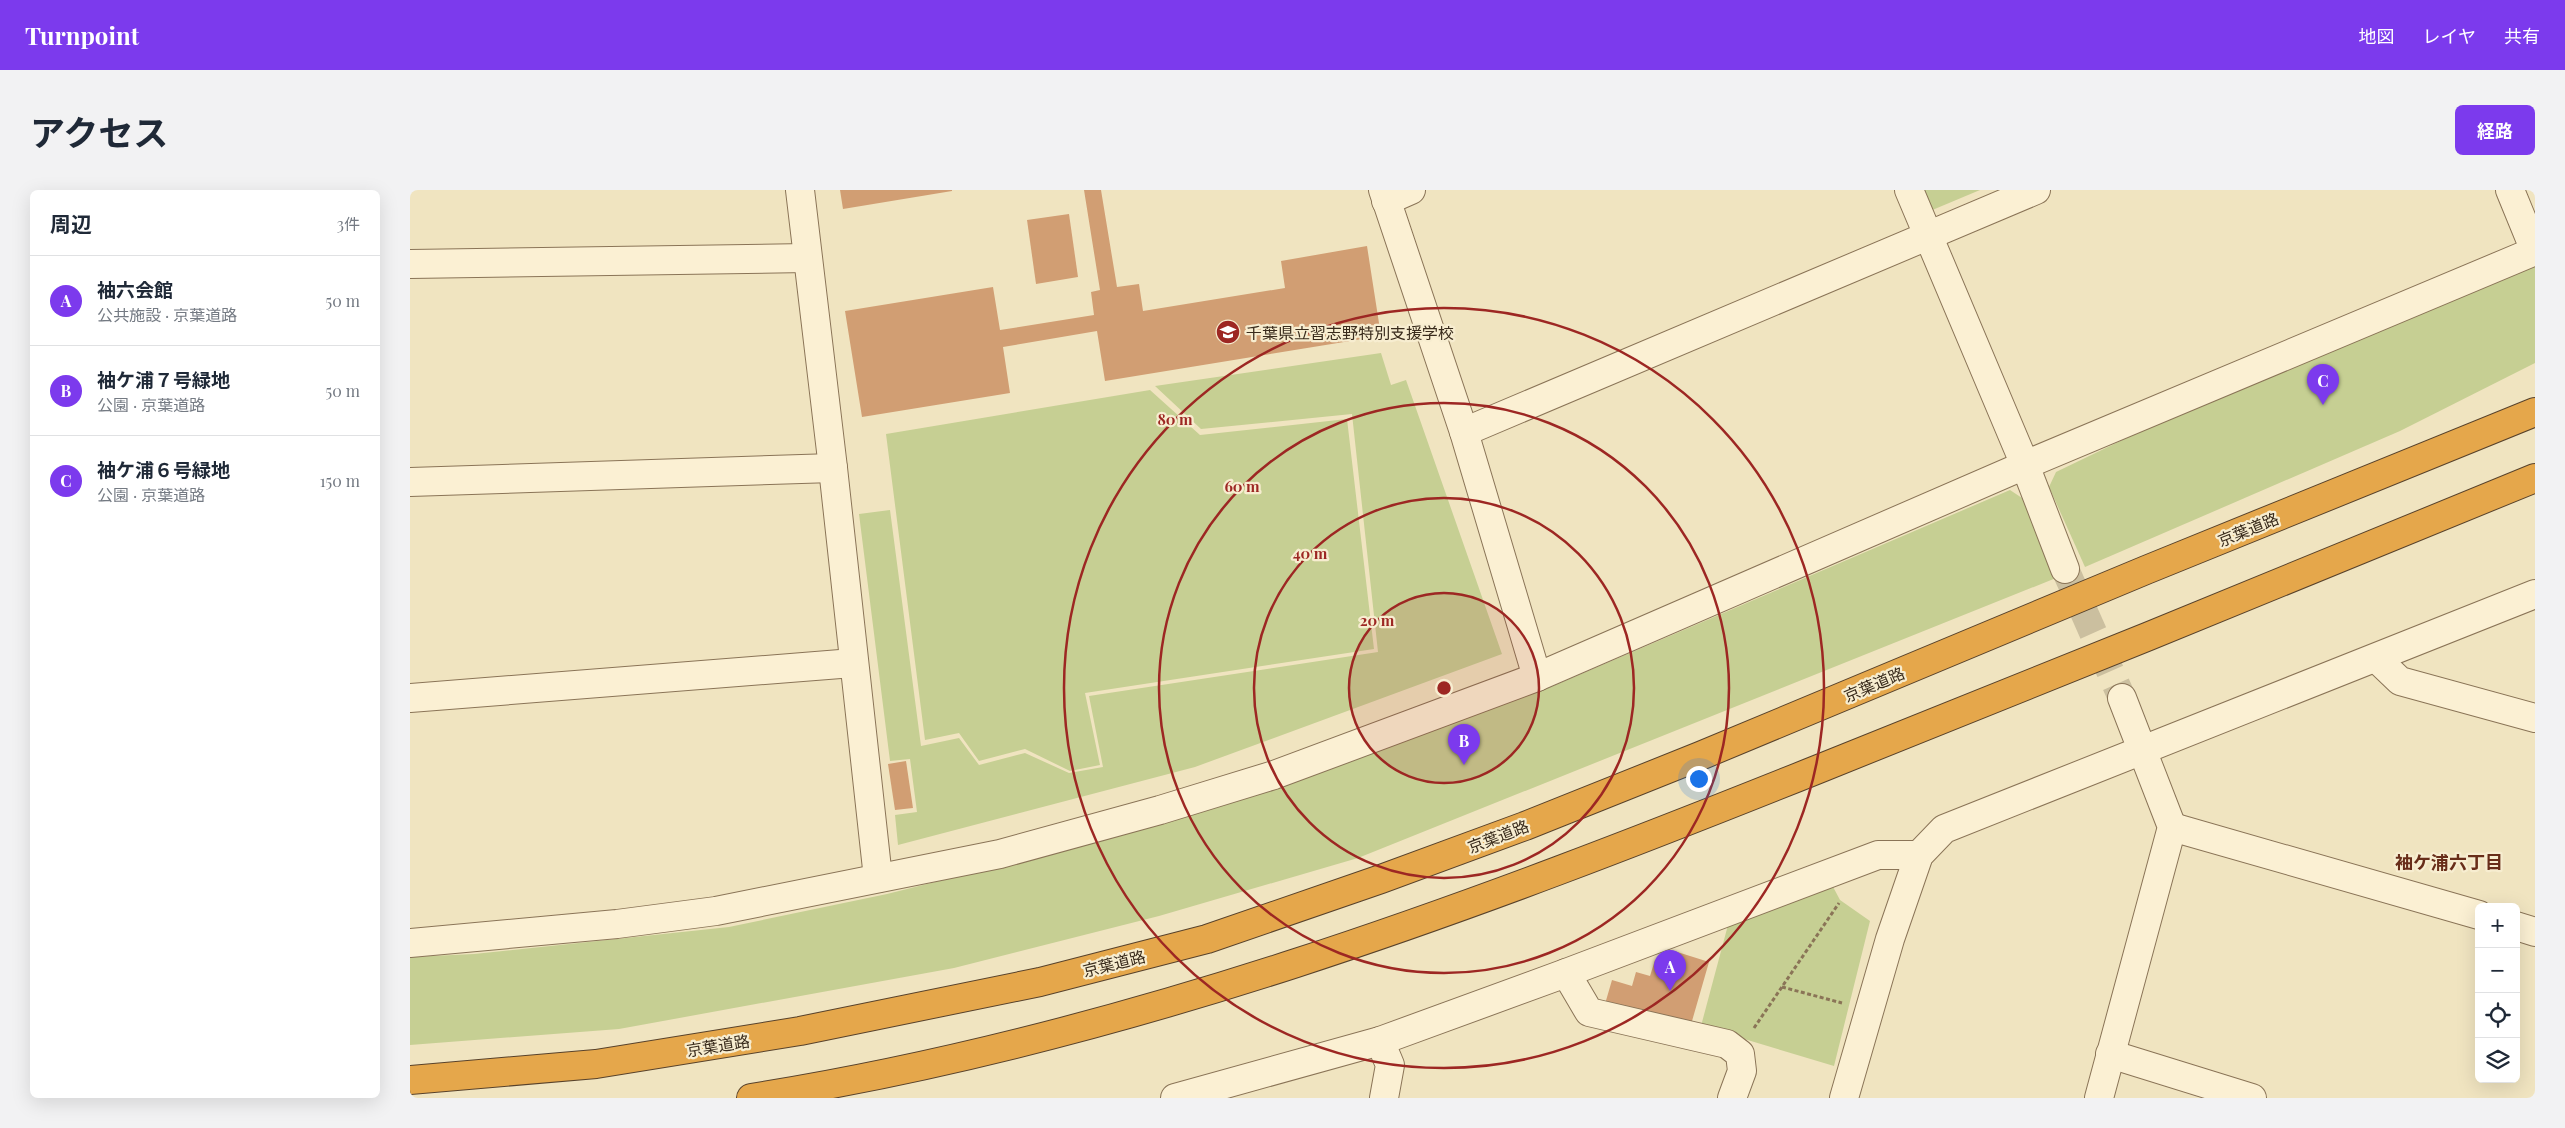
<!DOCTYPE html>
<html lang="ja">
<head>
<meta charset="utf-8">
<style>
  :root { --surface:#fff; --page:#f2f2f3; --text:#1f2937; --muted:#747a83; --line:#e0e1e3; --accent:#7c3aed }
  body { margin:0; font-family:"Playfair Display","Noto Sans JP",serif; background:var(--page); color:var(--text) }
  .controls { position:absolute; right:15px; bottom:15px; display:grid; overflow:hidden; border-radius:8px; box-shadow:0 5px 20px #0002 }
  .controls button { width:45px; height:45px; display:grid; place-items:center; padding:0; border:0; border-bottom:1px solid var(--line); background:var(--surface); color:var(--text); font:25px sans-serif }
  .you { position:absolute; left:1288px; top:588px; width:18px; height:18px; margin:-12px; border:4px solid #fff; border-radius:50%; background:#1a73e8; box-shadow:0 0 0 8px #1a73e833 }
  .badge { display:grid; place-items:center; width:32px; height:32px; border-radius:50%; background:var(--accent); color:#fff; font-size:16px; font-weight:700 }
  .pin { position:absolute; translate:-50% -41px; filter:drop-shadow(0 1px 2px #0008) }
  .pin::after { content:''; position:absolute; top:26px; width:18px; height:15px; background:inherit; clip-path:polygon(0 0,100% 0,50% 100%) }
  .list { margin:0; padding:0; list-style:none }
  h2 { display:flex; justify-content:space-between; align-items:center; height:65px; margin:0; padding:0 20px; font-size:21px }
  h2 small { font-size:16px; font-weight:400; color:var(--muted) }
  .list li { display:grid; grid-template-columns:32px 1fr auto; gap:15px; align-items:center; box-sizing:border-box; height:90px; padding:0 20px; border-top:1px solid var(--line) }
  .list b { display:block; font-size:19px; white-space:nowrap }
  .list p { margin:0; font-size:16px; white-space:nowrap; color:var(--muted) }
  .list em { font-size:16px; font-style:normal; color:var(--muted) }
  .icon { flex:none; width:28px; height:28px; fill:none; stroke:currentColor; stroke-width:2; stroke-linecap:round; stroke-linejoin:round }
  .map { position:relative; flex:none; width:2125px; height:908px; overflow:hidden; border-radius:8px }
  header { display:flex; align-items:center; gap:30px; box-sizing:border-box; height:70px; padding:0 25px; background:var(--accent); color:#fff }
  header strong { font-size:24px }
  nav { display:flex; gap:28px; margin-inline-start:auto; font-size:18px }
  .intro { display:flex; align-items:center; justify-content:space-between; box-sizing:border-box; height:120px; padding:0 30px }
  h1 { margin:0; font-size:35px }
  .button { padding:12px 22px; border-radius:8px; background:var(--accent); color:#fff; font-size:18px; font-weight:700 }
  main { display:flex; gap:30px; padding:0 30px }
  aside { flex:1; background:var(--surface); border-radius:8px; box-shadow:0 5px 20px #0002 }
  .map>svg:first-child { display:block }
</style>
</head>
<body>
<header>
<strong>Turnpoint</strong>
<nav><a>地図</a><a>レイヤ</a><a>共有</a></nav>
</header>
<div class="intro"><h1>アクセス</h1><a class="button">経路</a></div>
<main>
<aside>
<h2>周辺<small>3件</small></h2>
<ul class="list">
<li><span class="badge">A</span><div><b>袖六会館</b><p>公共施設 · 京葉道路</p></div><em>50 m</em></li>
<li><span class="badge">B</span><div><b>袖ケ浦７号緑地</b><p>公園 · 京葉道路</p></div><em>50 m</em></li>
<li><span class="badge">C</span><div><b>袖ケ浦６号緑地</b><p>公園 · 京葉道路</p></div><em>150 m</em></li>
</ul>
</aside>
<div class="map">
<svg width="2125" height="908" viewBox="0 0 2125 908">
  <rect width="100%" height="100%" fill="#f0e4c0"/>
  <!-- green -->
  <g fill="#c6cf93">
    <polygon points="1511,0 1570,0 1520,21"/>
    <polygon points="2125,71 2125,173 1990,241 1675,377 1639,297 1646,282 1837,190"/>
    <polygon points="971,163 981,195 996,190 1092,464 785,577 488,655 485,625 507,622 500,569 480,571 449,324 480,320 511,556 549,548 569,575 615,563 659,583 693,577 679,506 968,462 942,224 791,239 745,196"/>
    <polygon points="740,200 790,245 937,229 964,459 675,503 690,575 660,581 615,559 569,571 549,543 515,550 476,244"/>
    <polygon points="1600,300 1612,308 1646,388 948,668 749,726 544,778 209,839 0,855 0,767 64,764 319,737 477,704 613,670 845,606 1143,496"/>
    <polygon points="1421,693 1430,710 1460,731 1424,876 1291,836 1318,735"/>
  </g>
  <!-- building -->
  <g fill="#d19e73">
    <polygon points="430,0 542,0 542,1 433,19"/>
    <polygon points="674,0 691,0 707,97 729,94 733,121 875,98 871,71 957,56 971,146 695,191 687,141 593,157 600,203 452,227 435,121 583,97 590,140 684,125 681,102 690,100"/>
    <polygon points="659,24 668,87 626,94 617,30"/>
    <polygon points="496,571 503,618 485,620 478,574"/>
    <polygon points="1261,760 1299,772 1280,838 1195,814 1202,790 1222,796 1226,782 1240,786 1245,770 1257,773"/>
  </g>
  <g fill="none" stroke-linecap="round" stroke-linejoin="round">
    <!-- minor-tunnel -->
    <polyline stroke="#cbbf9f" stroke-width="28" stroke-dasharray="28 14" stroke-linecap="butt" points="1655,379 1712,508"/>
    <!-- minor casing -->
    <g stroke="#8a7457" stroke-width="30">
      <g id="minor">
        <polyline points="390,0 423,278 468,688"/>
        <polyline points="973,0 1054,242 1127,487"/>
        <polyline points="1499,0 1615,275 1655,379"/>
        <polyline points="2100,0 2125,61"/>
        <polyline points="976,11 1001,0"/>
        <polyline points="0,74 397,68"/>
        <polyline points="1054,242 1626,0"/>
        <polyline points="0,292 423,278"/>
        <polyline points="1967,469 1990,491 2125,528"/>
        <polyline points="0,508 443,473"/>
        <polyline points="1762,637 2069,725"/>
        <polyline points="2106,736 2125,742"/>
        <polyline points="0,753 207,734 306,721 590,664 750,620 864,585 1127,487 1615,275 2125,61"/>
        <polyline points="1156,783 1179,822 1317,854 1330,864 1332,881 1322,908"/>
        <polyline points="970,851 980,875 974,908"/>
        <polyline points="1700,864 1842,908"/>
        <polyline points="765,908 970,851 1156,783 1468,665 1509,665"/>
        <polyline points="1434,908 1480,749 1509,665 1534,639 2125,404"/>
        <polyline points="1689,908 1762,637 1712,508"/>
      </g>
    </g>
    <!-- highway casing -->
    <g stroke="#58422b" stroke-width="30">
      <g id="highway">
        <polyline points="0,890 186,874 390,841 630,792 797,749 971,689 1115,636 1290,566 1736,380 2125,222"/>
        <path d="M 341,908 C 714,849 1062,718 1411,578 C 1650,483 1887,386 2125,288"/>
      </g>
    </g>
    <!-- path -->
    <g stroke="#8a7457" stroke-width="3" stroke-dasharray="4 2.5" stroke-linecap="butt">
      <polyline points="1372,797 1432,813"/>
      <polyline points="1344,838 1429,713"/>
    </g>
    <!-- minor -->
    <use href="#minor" stroke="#fbf0d3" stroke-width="28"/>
    <!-- highway -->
    <use href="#highway" stroke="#e5a74b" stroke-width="28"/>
  </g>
  <!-- distance rings -->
  <circle cx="1034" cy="498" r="95" fill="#9d2723" fill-opacity=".12"/>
  <g fill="none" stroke="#9d2723" stroke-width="2.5">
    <circle cx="1034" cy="498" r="95"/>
    <circle cx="1034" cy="498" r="190"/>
    <circle cx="1034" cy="498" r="285"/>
    <circle cx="1034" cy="498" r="380"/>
  </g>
  <!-- icons -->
  <defs>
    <g id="school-disc" transform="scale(1.25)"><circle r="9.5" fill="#9d2723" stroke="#f7edd0"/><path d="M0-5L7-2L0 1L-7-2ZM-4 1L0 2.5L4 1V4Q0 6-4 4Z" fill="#fff"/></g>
  </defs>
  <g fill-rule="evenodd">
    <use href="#school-disc" x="818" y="142"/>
  </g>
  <g text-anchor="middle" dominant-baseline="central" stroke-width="4.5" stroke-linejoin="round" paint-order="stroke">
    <!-- poi labels -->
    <g font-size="16" fill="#392b1c" stroke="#f7edd0" text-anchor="start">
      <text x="836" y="142">千葉県立習志野特別支援学校</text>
    </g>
    <!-- street labels -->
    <g font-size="16" fill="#392b1c" stroke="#f7edd0">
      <text transform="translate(1838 339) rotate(-22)">京葉道路</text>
      <text transform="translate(1464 494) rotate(-23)">京葉道路</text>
      <text transform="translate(1088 646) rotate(-21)">京葉道路</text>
      <text transform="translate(704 773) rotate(-14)">京葉道路</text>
      <text transform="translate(308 855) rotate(-9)">京葉道路</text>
    </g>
    <!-- neighbourhood labels -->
    <g font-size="18" font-weight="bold" fill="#682d19" stroke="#f7edd0">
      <text x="2039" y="672">袖ケ浦六丁目</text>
    </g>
  </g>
  <circle cx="1034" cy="498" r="8" fill="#9d2723" stroke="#f7edd0" stroke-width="2.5"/>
  <g font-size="15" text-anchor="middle" font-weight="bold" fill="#9d2723" stroke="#f7edd0" stroke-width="4.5" stroke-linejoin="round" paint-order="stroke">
    <text x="765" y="235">80 m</text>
    <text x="832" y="302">60 m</text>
    <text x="900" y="369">40 m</text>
    <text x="967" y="436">20 m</text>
  </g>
</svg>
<div class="controls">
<button>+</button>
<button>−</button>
<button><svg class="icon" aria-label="locate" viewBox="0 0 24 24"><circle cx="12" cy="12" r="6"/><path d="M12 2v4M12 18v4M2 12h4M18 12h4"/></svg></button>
<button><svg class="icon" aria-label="layers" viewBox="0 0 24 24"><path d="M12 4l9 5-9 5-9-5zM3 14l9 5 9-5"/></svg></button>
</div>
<div class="you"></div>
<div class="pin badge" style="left:1260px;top:801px">A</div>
<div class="pin badge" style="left:1054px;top:575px">B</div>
<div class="pin badge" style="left:1913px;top:215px">C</div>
</div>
</main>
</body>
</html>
